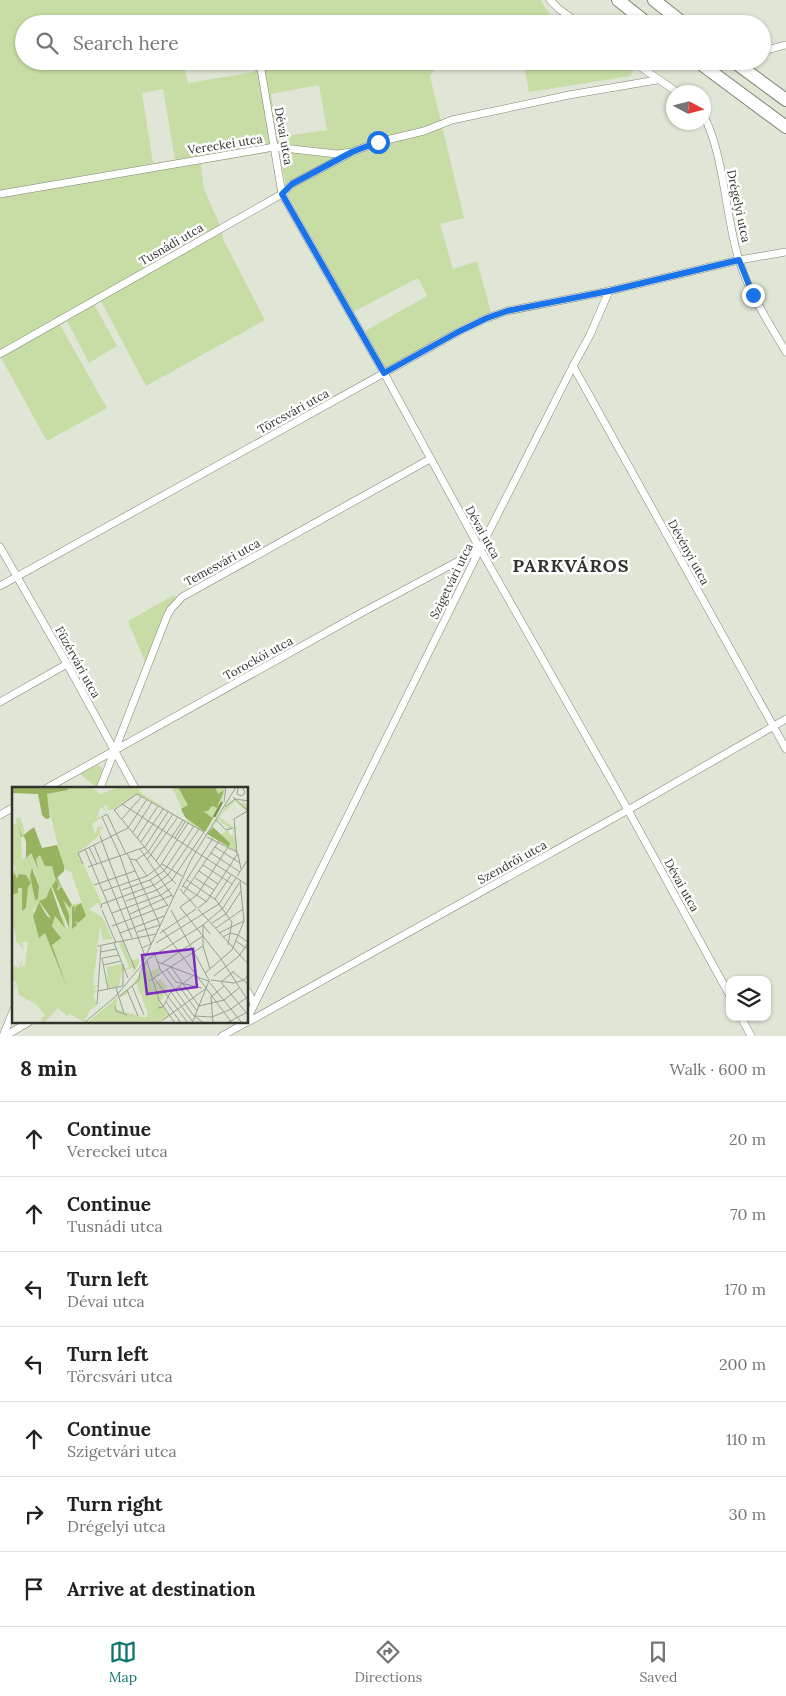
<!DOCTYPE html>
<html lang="en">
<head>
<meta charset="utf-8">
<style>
  :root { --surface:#fff; --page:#f2f2f2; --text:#222; --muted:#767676; --line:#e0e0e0; --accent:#0f766e }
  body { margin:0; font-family:Lora,serif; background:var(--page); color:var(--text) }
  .controls { position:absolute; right:15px; bottom:15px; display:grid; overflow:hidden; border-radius:10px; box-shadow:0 1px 4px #0004 }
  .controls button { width:45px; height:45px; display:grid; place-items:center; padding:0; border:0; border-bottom:1px solid var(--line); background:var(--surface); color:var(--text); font:25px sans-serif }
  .compass { position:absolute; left:666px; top:85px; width:45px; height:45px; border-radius:50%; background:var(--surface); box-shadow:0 1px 4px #0004; rotate:97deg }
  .stop { position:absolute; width:15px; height:15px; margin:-11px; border:4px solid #1a73e8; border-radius:50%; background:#fff }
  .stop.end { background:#1a73e8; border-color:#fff; box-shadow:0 1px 5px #0008 }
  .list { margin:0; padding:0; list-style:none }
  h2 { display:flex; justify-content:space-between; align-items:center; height:65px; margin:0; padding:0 20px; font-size:21px }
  h2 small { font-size:16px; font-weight:400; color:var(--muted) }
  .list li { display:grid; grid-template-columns:32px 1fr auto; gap:15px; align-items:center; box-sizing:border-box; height:75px; padding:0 20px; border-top:1px solid var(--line) }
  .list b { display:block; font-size:19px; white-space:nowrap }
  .list p { margin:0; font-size:16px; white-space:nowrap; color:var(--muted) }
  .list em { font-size:16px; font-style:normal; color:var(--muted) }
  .icon { flex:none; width:28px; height:28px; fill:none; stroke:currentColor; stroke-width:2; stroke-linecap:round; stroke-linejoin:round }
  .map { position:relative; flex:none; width:786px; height:1036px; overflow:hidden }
  .search { position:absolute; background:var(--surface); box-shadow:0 1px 4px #0004; left:15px; right:15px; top:15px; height:55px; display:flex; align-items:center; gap:12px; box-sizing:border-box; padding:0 18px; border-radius:28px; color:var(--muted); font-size:19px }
  .sheet { height:590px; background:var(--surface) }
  nav { display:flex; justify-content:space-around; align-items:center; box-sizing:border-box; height:70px; border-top:1px solid var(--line); background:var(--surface); font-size:14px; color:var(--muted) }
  nav a { display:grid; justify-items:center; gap:2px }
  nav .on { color:var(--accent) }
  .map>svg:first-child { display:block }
</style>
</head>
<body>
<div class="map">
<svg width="786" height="1036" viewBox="0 0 786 1036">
  <rect width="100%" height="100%" fill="#dfe6d6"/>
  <!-- green -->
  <g fill="#c8dda5" fill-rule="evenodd">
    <path d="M 0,0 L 541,0 L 553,20 L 559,24 L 516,24 L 515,22 L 506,24 L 24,24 L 24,61 L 193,61 L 184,63 L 188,83 L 254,72 L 253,61 L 442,61 L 430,76 L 464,218 L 440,224 L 453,269 L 477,261 L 491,312 L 386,370 L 365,331 L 427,296 L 418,278 L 353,312 L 288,195 L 279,151 L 201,164 L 204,189 L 221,228 L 223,239 L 265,320 L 146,386 L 101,301 L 94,304 L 117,346 L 89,363 L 67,321 L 60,325 L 107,408 L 47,441 L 0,356 ZM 319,85 L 327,130 L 278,137 L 271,94 ZM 163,89 L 175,160 L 153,163 L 142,93 Z"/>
    <polygon points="523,61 621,61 634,69 630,76 529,92"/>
    <polygon points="174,595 176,599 163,617 145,662 128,621"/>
    <polygon points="98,765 102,768 103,771 97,788 79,773"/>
  </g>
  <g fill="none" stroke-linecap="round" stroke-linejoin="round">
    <!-- street casing -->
    <g stroke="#7f8576" stroke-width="8">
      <g id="street">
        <polyline points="550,0 559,9 580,24"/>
        <polyline points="762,51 786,45"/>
        <polyline points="632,61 677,92"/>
        <polyline points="260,63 282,194 384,373 480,549 628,810 730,996"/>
        <path d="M 704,116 C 725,158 725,216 739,260 C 749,293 769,323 786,352"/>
        <polyline points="0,194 274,147 337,154 352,152 378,142 424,131 452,120 569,95 657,80"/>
        <polyline points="0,354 282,194 292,184 347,155"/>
        <polyline points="573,366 786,749"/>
        <polyline points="0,547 67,664 135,788"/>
        <polyline points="0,586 458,332 487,318 507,311 609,291 739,260 786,252"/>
        <polyline points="0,702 67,664"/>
        <polyline points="47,788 363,612 479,550"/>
        <polyline points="100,788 167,616 171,609 182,597 430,459"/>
        <polyline points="0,815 14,807"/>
        <polyline points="248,992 254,1004"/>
        <polyline points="248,1017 480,549 573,366 590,335 609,291"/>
        <polyline points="741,1017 751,1036"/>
        <polyline points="248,1022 628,810 786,719"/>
        <polyline points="3,1036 14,1009"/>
        <polyline points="5,1036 29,1022"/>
        <polyline points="222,1036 247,1022"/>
      </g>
    </g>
    <!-- highway casing -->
    <g stroke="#7f8576" stroke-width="14">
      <g id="highway">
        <polyline points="618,0 648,24"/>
        <polyline points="654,0 684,24"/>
        <polyline points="697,61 786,127"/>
        <polyline points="733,61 786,100"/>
      </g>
    </g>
    <!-- street -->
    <use href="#street" stroke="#fff" stroke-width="7"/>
    <!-- highway -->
    <use href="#highway" stroke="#fff" stroke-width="12"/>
  </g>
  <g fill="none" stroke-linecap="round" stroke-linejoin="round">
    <!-- route -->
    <polyline stroke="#1a73e8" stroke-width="6" points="378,142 352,152 292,184 282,194 384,373 458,332 487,318 507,311 609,291 739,260 753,295"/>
  </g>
  <g text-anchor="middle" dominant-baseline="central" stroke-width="5" stroke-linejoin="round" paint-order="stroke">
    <!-- street labels -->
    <g font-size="12" fill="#31342d" stroke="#fff">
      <text transform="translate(284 136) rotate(80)">Dévai utca</text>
      <text transform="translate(225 144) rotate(-9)">Vereckei utca</text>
      <text transform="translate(739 206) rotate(78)">Drégelyi utca</text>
      <text transform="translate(171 244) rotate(-30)">Tusnádi utca</text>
      <text transform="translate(293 411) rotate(-29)">Törcsvári utca</text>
      <text transform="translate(483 532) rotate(61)">Dévai utca</text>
      <text transform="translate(689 552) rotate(61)">Dévényi utca</text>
      <text transform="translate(222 562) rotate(-29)">Temesvári utca</text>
      <text transform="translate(451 581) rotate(-64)">Szigetvári utca</text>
      <text transform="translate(258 658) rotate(-29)">Torockói utca</text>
      <text transform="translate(78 662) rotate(61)">Füzérvári utca</text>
      <text transform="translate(512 862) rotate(-29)">Szendrői utca</text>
      <text transform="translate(682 885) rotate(61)">Dévai utca</text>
    </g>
    <!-- district labels -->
    <g font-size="18" font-weight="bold" letter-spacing="1" fill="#31342d" stroke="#fff">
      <text x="571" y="565">PARKVÁROS</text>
    </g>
  </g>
  <!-- overview -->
  <g transform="translate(12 787)">
    <rect width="236" height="236" fill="#dfe6d6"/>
    <path d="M 55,0 L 79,0 L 88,7 L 108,0 L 129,0 L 127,4 L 132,8 L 166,29 L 125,7 L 100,23 L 96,23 L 95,18 L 91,19 L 95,25 L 89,20 L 85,30 L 92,29 L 80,37 L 83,47 L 86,40 L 90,39 L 91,43 L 88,41 L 88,48 L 66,66 L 90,117 L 89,122 L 86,116 L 77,122 L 91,131 L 100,152 L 91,153 L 88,139 L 81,198 L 86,199 L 81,202 L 86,204 L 81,207 L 85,218 L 78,223 L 72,235 L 58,227 L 55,229 L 46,221 L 32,236 L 29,232 L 33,228 L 25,218 L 7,208 L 5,198 L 0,204 L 4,196 L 0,192 L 0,178 L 7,181 L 10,171 L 9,181 L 13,177 L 16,155 L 10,155 L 12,163 L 6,156 L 0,155 L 4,155 L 4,148 L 0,136 L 1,107 L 6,101 L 10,100 L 10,111 L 14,121 L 16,100 L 0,88 L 4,81 L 0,74 L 0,42 L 1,37 L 5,37 L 3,32 L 8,30 L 13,45 L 10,49 L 4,38 L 9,51 L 10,73 L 19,66 L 24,81 L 24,72 L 28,68 L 40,79 L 43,91 L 46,90 L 51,105 L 46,104 L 55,118 L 70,116 L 59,85 L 51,82 L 34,7 L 53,4 ZM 22,82 L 27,105 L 23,112 L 18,89 ZM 40,99 L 55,123 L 57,141 L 55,141 ZM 40,101 L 48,121 L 51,135 L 43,128 L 42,132 L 33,112 ZM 27,116 L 42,133 L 40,138 L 46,146 L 40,158 L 56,203 L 33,146 L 30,149 L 26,146 L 33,139 L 30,126 L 26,131 L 29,139 L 25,143 L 21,123 ZM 64,119 L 74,129 L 59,139 L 60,127 ZM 160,0 L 214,0 L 208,22 L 193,45 L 176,35 ZM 190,14 L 199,16 L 210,14 L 205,21 L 200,19 L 196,24 L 191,24 L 200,30 L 198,35 L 186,21 ZM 228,12 L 224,14 L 232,17 L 230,12 L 236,14 L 232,13 L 236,22 L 233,23 L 223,14 L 207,30 L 220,39 L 220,41 L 216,43 L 218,49 L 222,48 L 221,40 L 226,40 L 222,44 L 225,65 L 215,59 L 217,56 L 209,48 L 217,41 L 206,33 L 199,41 L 204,33 L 217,16 L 223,13 ZM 111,154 L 119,174 L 126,171 L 127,177 L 120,187 L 122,181 L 110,184 L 107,200 L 96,202 L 95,180 L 110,177 L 113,182 L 117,180 L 107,156 ZM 135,175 L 136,185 L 147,181 L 151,186 L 147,184 L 148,188 L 141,192 L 142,196 L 149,192 L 156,202 L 148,215 L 157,228 L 148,236 L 75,236 L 122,196 ZM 124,196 L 136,226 L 134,231 L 104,222 L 105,212 L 117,206 L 116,202 Z" fill="#c8dda5" fill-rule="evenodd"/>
    <path d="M 0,0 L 55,0 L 56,3 L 35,7 L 38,31 L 34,32 L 30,28 L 26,7 L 0,6 ZM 166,0 L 203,0 L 206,7 L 212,3 L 205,21 L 200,19 L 196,24 L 191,24 L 201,31 L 193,45 L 173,30 L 169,22 L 176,18 ZM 5,37 L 10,49 L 22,40 L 30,61 L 45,58 L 52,79 L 52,84 L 45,91 L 60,118 L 58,121 L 51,113 L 57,128 L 57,141 L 40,99 L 44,93 L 47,98 L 45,102 L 51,112 L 46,104 L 48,100 L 50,101 L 43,91 L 40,79 L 33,79 L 28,68 L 24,72 L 26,82 L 19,66 L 14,71 L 14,55 L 12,49 L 9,50 ZM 201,40 L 218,56 L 217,60 L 195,47 ZM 20,81 L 27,100 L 26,112 L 23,113 L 18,89 ZM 3,87 L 5,92 L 7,87 L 14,88 L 19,96 L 16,100 L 14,121 L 10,124 L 10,101 L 6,101 L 6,106 L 1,107 L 1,127 L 0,88 ZM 39,100 L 53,141 L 43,129 L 40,139 L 49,151 L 40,158 L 56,203 L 33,146 L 27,151 L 21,129 L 27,115 L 35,129 L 39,131 L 27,114 L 34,111 ZM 69,116 L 74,129 L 66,136 L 63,134 L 65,138 L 60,142 L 60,120 L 63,119 L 62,126 L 64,119 Z" fill="#97b35f"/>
    <path fill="none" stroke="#799440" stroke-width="2.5" d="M 202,30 L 210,15"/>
    <path fill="none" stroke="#999f92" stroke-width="1" d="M 226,1 L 225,7 L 229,9 L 233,6 L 231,1M 221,10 L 235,23M 212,15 L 214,0M 110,17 L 237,99M 213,20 L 223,12 L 237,14M 110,32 L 130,9M 204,33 L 214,43 L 221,41M 121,45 L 140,15M 88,49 L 133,169M 195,50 L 225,65M 125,51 L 146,19M 163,51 L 173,35M 129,55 L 151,22M 82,58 L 120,151M 77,60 L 85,77M 203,60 L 228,76M 73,62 L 123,182M 128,62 L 161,110M 115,66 L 148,138 L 125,145M 199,66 L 228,85M 114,67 L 95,27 L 90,30 L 108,69 L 139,157 L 130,161M 225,67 L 222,32 L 237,23M 226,67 L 229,82M 118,72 L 124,73 L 135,89M 124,73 L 136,65 L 161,27M 135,73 L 166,30M 144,74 L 171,33M 71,77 L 66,66 L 116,41 L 135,12M 150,77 L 170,89M 191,78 L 220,97M 76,80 L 133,60 L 156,25M 187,84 L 206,97M 225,89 L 235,74M 183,91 L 202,103M 138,93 L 156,119M 175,93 L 204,113 L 220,135 L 216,158M 82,98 L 123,84M 171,99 L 195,115M 170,100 L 201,51M 168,102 L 185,121M 110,103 L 138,93 L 152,84 L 182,39M 91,104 L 135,89 L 148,79 L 176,36M 171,107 L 207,54M 203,112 L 219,88M 114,114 L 145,103 L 160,93 L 192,45 L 125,7 L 102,23 L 144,74 L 160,93 L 164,97M 168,120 L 209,172 L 237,215M 168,120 L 185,108 L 216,60M 89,121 L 90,117 L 142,98 L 156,88 L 187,42M 186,121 L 195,114 L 226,66M 186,122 L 237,178M 90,123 L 104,156M 159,123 L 198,195M 100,126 L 149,108 L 159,101M 118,127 L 160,108M 200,136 L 214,127 L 229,104M 100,139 L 156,118M 204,141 L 231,122M 150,142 L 220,236M 108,146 L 152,129M 148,146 L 184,122M 207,146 L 232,134M 211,150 L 218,146 L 226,148 L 237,156M 224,154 L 237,163M 102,156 L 116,191M 144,156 L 207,117 L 224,91M 86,159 L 144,147M 89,165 L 104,162M 142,165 L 148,182 L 182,229 L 192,236M 90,171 L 96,202M 90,171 L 107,168M 135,174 L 147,213 L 163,236M 146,175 L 196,194M 149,177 L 191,149M 91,178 L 109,174M 159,180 L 187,219 L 212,213 L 227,201M 198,182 L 191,159 L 191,138 L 211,121 L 227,96M 155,183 L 164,195 L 190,201M 222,184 L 209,195 L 237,229M 221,185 L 237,198M 193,186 L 220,163 L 232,134 L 228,94M 202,189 L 227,169 L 237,155M 142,191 L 176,236M 199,193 L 222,196 L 232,193 L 237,187M 137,194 L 191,159M 198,196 L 230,236M 120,199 L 132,228M 167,199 L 185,224M 104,201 L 112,226M 115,203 L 126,229M 86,204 L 111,199 L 111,177M 159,205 L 180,234M 108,209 L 127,193 L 128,185 L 136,172 L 191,138 L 198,147M 199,210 L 201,236M 199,210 L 212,199M 154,215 L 169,236M 85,217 L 89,159M 103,219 L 104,224 L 115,228M 146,221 L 151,220 L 158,206 L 182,188M 183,229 L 200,230 L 219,222 L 234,211M 151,233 L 193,202M 72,236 L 104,209 L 129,179 L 180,71 L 224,0M 180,236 L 197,194M 215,236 L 237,224"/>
    <path fill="#7b2cbf" fill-opacity="0.15" stroke="#7b2cbf" stroke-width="2.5" d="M 181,162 L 185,200 L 135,207 L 130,168 Z"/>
    <rect width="236" height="236" fill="none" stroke="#31342d" stroke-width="2.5"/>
  </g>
</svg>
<div class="controls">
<button><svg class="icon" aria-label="layers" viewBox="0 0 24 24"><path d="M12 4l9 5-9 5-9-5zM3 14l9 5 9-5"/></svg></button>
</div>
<svg class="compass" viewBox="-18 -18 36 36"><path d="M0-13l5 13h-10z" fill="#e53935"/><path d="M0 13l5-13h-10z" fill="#767676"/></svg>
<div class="stop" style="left:378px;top:142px"></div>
<div class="stop end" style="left:753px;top:295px"></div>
<div class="search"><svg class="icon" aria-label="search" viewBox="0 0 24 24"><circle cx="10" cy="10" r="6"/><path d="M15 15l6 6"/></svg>Search here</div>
</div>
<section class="sheet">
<h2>8 min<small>Walk · 600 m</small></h2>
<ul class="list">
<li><svg class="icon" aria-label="ahead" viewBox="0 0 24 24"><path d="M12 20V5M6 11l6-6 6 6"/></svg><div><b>Continue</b><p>Vereckei utca</p></div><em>20 m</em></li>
<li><svg class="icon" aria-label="ahead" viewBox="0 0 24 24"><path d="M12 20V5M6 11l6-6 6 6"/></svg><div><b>Continue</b><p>Tusnádi utca</p></div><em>70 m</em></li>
<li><svg class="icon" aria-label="left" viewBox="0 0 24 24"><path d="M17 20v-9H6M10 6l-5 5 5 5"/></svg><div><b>Turn left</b><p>Dévai utca</p></div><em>170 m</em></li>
<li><svg class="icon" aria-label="left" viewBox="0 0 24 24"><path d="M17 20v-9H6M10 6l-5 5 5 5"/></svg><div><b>Turn left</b><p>Törcsvári utca</p></div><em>200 m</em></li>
<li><svg class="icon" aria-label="ahead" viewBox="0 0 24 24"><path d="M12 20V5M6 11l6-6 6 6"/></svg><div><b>Continue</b><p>Szigetvári utca</p></div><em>110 m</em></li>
<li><svg class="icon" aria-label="right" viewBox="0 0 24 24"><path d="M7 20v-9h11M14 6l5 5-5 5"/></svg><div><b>Turn right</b><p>Drégelyi utca</p></div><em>30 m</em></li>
<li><svg class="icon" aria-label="arrive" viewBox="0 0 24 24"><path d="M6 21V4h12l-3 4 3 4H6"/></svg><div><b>Arrive at destination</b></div></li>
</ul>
</section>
<nav>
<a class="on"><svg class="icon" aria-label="map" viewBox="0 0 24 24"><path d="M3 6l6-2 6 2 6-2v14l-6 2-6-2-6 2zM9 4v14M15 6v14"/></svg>Map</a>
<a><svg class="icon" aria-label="directions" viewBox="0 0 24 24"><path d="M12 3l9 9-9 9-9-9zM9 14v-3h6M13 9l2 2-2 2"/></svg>Directions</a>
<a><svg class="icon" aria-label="saved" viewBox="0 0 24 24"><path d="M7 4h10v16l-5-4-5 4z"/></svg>Saved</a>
</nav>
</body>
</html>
